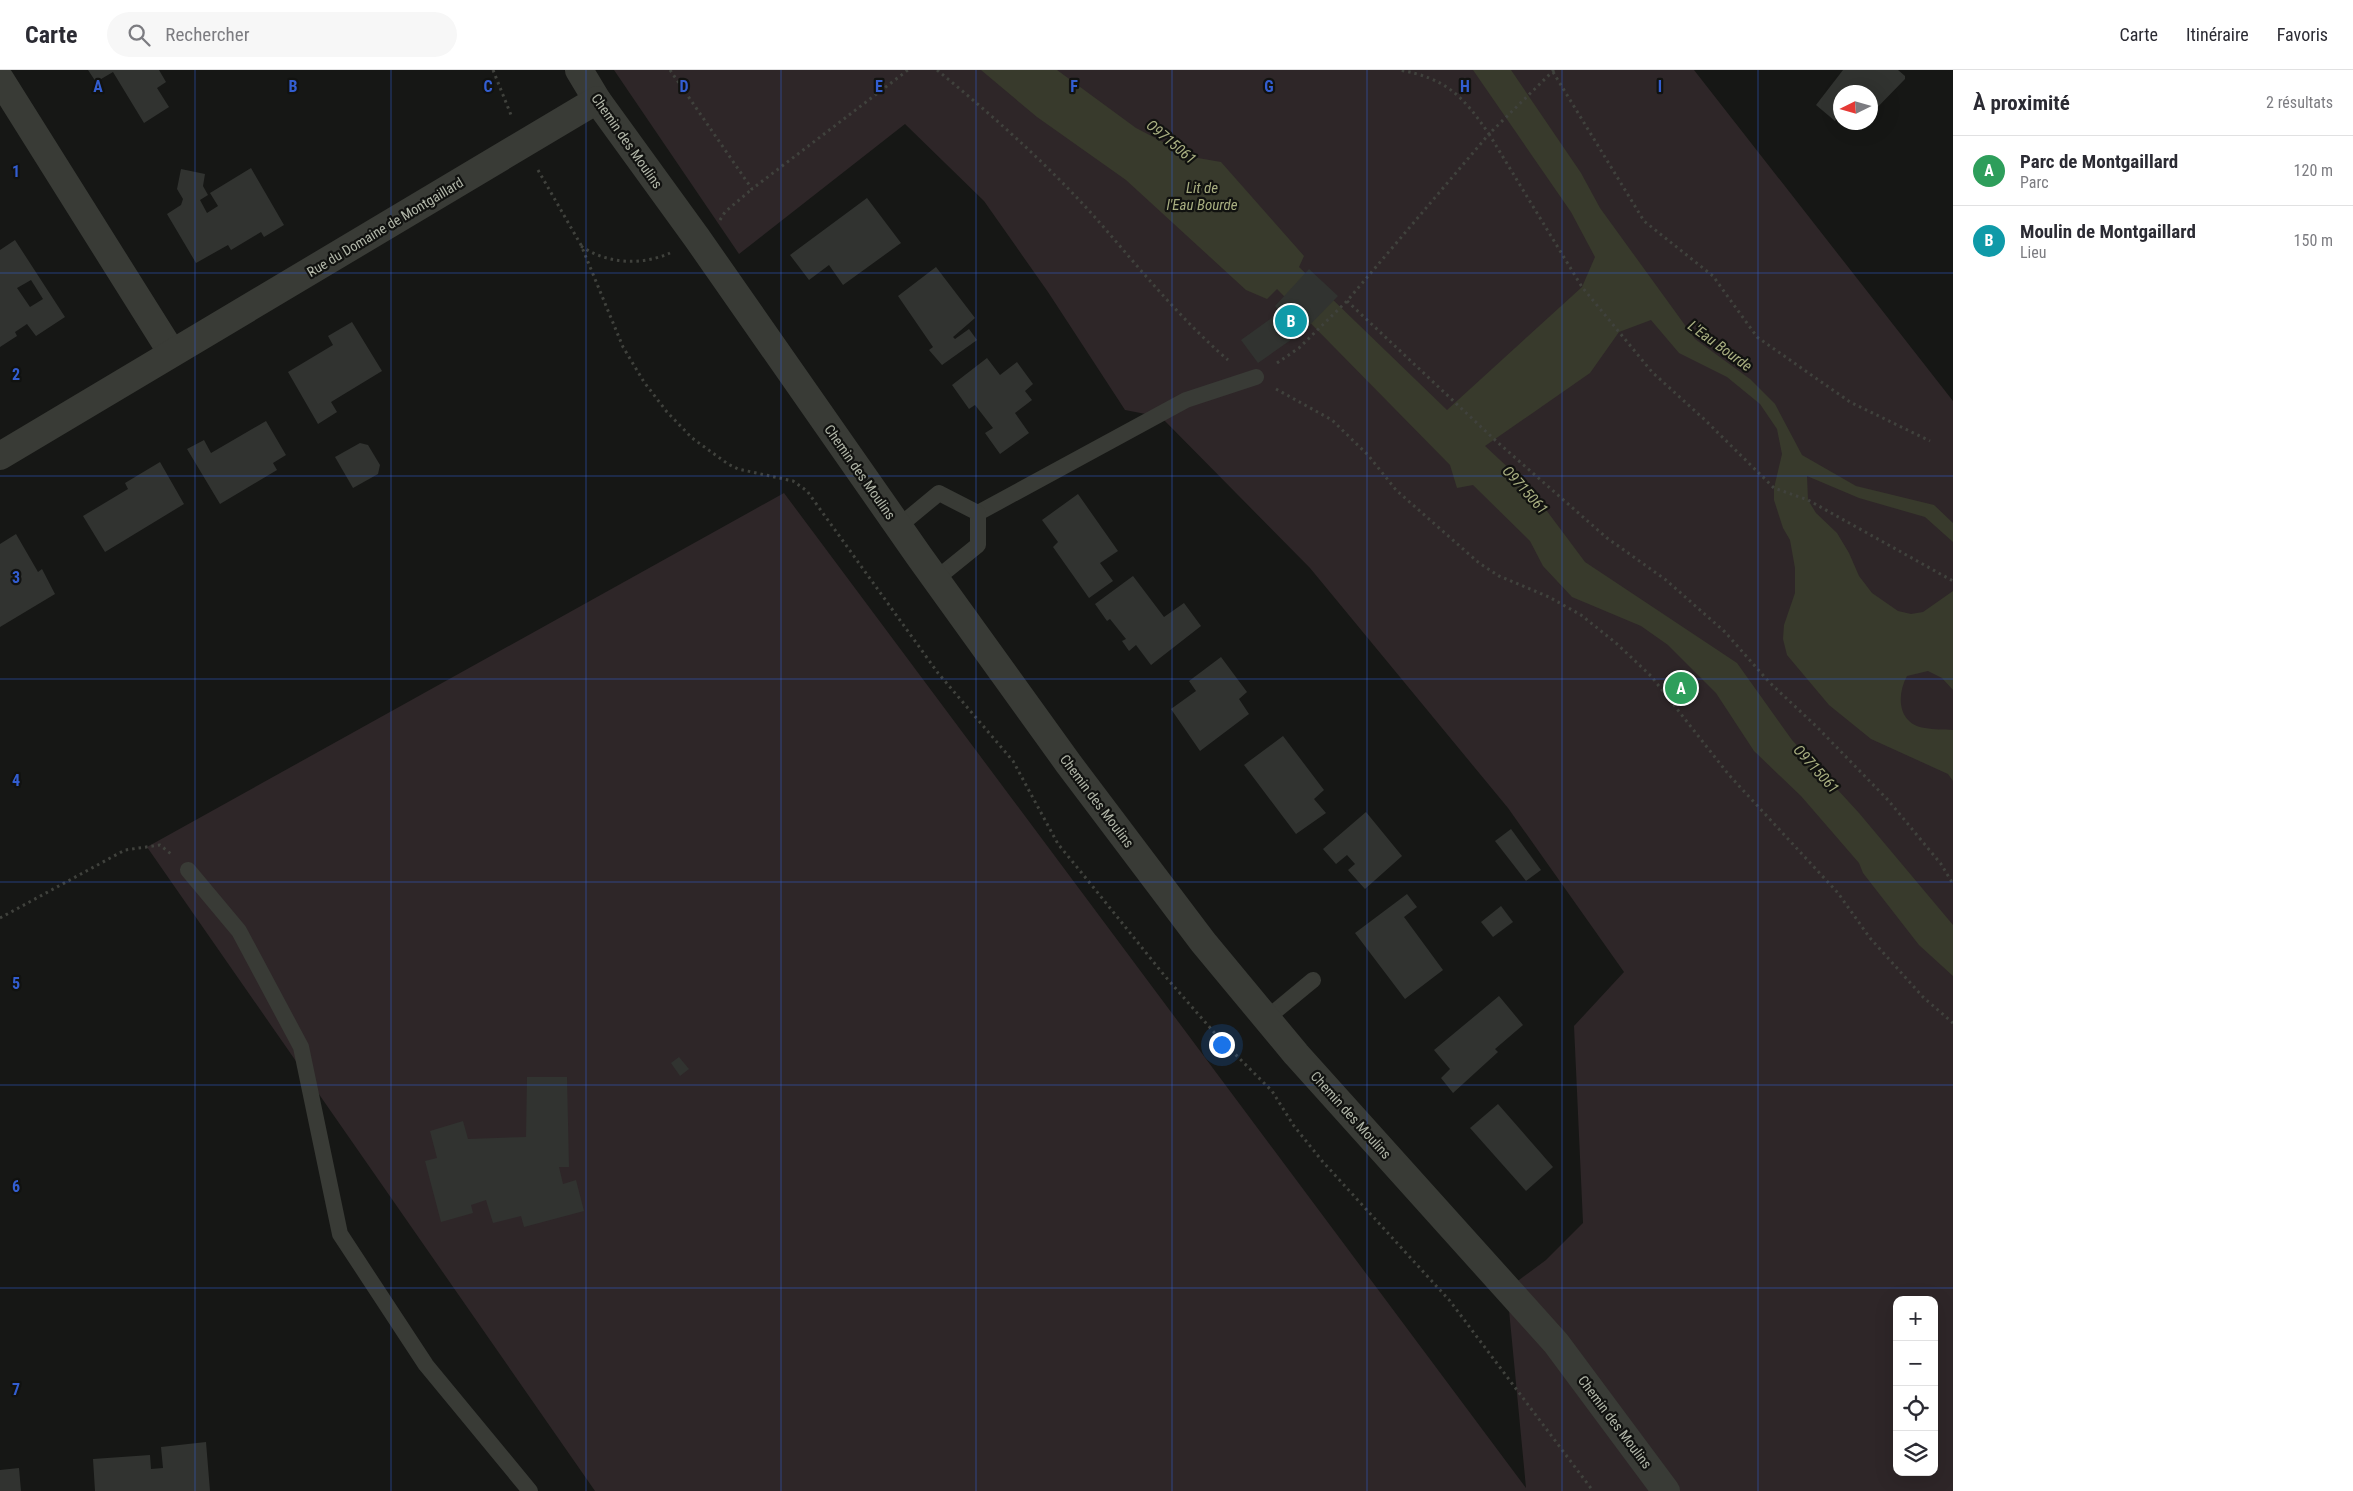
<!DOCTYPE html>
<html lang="fr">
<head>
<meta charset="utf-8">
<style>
  :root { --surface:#fff; --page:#f7f7f7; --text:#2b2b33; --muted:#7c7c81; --line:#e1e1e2; --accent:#0b8043 }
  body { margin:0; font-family:"Roboto Condensed",sans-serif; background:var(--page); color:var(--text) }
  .controls { position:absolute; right:15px; bottom:15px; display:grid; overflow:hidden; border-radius:10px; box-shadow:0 5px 20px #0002 }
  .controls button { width:45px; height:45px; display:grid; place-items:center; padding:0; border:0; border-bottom:1px solid var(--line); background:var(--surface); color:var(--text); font:25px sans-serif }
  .compass { position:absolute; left:1833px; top:15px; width:45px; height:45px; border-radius:50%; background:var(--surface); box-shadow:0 5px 20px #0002; rotate:265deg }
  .you { position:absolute; left:1221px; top:974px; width:18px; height:18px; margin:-12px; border:4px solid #fff; border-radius:50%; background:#1a73e8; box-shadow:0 0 0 8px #1a73e833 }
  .badge { display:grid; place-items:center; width:32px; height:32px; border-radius:50%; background:var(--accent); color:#fff; font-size:16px; font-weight:700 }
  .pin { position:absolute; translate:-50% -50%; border:2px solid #fff; box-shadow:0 1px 5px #0006 }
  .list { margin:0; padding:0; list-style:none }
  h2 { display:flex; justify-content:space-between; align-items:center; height:65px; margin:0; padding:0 20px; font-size:21px }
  h2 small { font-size:16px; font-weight:400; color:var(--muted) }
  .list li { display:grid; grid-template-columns:32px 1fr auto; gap:15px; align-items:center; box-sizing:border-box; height:70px; padding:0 20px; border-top:1px solid var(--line) }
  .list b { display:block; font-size:19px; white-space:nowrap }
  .list p { margin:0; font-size:16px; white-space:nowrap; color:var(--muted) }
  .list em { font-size:16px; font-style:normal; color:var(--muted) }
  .icon { flex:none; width:28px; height:28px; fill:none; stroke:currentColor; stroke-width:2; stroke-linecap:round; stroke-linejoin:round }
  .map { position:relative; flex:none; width:1953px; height:1421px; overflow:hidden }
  header { display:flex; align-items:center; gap:30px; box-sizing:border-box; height:70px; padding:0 25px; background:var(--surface); border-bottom:1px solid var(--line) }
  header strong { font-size:24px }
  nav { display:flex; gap:28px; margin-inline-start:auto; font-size:18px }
  .search { width:350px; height:45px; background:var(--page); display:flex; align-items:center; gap:12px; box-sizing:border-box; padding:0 18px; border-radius:28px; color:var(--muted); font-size:19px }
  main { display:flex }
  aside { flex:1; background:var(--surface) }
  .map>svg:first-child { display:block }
</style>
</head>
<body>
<header>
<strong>Carte</strong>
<div class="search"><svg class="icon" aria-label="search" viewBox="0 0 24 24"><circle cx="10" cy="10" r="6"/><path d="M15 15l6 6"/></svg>Rechercher</div>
<nav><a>Carte</a><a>Itinéraire</a><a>Favoris</a></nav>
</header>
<main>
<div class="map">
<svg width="1953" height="1421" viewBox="0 0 1953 1421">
  <rect width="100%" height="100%" fill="#161715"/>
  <!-- green -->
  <path fill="#2e2628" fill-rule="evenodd" d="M 614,0 L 1694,0 L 1953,331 L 1953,1421 L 595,1421 L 147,777 L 784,423 L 1526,1418 L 1507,1219 L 1546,1190 L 1583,1153 L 1574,956 L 1624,902 L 1508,738 L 1310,498 L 1161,347 L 1125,340 L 1048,222 L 984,131 L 905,54 L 739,184 ZM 1897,1230 L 1934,1230 L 1934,1402 L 1897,1402 Z"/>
  <!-- water -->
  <path fill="#383a2c" d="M 981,0 L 1057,0 L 1136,58 L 1192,87 L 1221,92 L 1304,186 L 1299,197 L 1447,340 L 1582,217 L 1595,187 L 1571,142 L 1473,0 L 1511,0 L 1581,103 L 1600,138 L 1695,269 L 1750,309 L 1775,334 L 1802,385 L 1856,416 L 1934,435 L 1953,453 L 1953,472 L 1925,447 L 1859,428 L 1807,406 L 1808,430 L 1816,443 L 1837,463 L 1849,483 L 1859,506 L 1872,523 L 1898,541 L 1911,544 L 1923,542 L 1953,521 L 1953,620 L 1942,608 L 1928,601 L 1907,606 C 1896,626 1898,654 1925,658 C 1934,660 1944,659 1953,660 L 1953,711 L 1948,704 L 1871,669 L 1829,635 L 1787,585 L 1783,569 L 1784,555 L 1795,523 L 1795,498 L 1790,470 L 1783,458 L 1774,430 L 1774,418 L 1782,384 L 1777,359 L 1760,334 L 1727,307 L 1679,283 L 1651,250 L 1619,262 L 1590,303 L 1485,376 L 1529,417 L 1585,492 L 1737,593 L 1792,670 L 1859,743 L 1953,855 L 1953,906 L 1919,875 L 1863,803 L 1859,793 L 1801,726 L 1754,681 L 1716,623 L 1668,575 L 1641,556 L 1572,527 L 1543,496 L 1530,471 L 1473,415 L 1457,418 L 1450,395 L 1277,219 L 1267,229 L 1246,220 L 1126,110 L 1037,47 Z"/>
  <!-- building -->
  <g fill="#313330" fill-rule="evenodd">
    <polygon points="88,0 159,0 166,12 157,18 169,37 144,53 113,2 96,12"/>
    <polygon points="1843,0 1898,0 1905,6 1905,9 1870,45 1870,22 1840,22 1840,44 1835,51 1816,35"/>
    <polygon points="251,98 284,155 264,167 261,162 231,180 228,175 196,193 167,144 181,135 183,129 177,119 181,99 205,104 203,116 208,125 200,130 207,143 218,136 210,123"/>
    <polygon points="867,128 901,173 843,215 829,195 809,210 790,185"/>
    <path d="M 15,170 L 65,247 L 36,266 L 27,254 L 15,262 L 17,266 L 0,277 L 0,180 ZM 31,210 L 43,229 L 30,237 L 17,218 Z"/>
    <polygon points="936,197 975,248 953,267 955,269 969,259 977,270 942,295 929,280 933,277 898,226"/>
    <polygon points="1309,199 1338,226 1305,260 1258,293 1241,270 1280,242 1275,236"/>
    <polygon points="352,252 382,301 331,332 337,342 318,354 288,302 333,275 328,266"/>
    <polygon points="987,288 1000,305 1017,292 1033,314 1025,321 1032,330 1015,343 1029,363 1000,384 985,363 993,358 975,335 969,339 952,315"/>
    <polygon points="266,351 286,385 273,393 277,400 220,434 187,379 204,370 211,383"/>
    <polygon points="360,373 368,375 380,395 378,404 353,418 335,387"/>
    <polygon points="160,392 184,434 105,482 83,446 128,419 125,413"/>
    <polygon points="1078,424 1118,481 1100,493 1113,511 1089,528 1053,477 1058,472 1042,450"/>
    <polygon points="16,464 38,502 42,499 55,524 0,557 0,474"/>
    <polygon points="1133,506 1164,547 1184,533 1201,556 1151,595 1136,575 1129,581 1122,571 1126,569 1110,549 1107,551 1095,534"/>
    <polygon points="1221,587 1247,622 1239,629 1249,644 1200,681 1171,639 1196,621 1189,611"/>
    <polygon points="1283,666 1324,720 1314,729 1326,743 1296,764 1244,695"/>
    <polygon points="1366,742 1402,786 1365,819 1348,800 1355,794 1347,785 1336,794 1323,779"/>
    <polygon points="1511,759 1541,800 1526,811 1495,771"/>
    <polygon points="1407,824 1417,837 1404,847 1443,900 1405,929 1355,863"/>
    <polygon points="1501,836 1513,852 1493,867 1481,852"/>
    <polygon points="1499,926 1523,955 1495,979 1498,982 1453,1023 1441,1008 1450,999 1434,980"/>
    <polygon points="679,987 689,999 680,1006 671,993"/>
    <polygon points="527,1007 567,1007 569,1097 559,1097 563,1114 576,1110 584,1141 524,1157 521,1146 493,1153 486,1130 471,1135 473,1143 441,1152 425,1091 437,1088 430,1061 463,1051 468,1069 526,1067"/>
    <polygon points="1498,1034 1553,1097 1526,1121 1470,1058"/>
    <polygon points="206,1372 210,1421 95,1421 93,1389 150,1385 151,1399 163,1398 161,1377"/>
    <polygon points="19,1398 21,1421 0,1421 0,1400"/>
  </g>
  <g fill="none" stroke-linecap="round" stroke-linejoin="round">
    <!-- path -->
    <g stroke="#40423d" stroke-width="3" stroke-dasharray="2.5 4" stroke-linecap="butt">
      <polyline points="493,0 511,45"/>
      <polyline points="670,0 752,119 908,0"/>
      <path d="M 937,0 C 992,45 1045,92 1093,145 C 1137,195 1178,247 1228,290"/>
      <polyline points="1554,0 1489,64 1582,217 1652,302 1705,350 1774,418 1808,430 1953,511"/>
      <polyline points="1553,2 1644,151 1713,206 1757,267 1850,332 1930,371"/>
      <polyline points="538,100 581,175 623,277 644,312 667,342 692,368 728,394 738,399 793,411 807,421 938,603 1013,691 1058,774 1081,802 1164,905 1219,968 1272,1021 1294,1056 1323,1092 1450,1231 1593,1421"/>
      <polyline points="720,150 725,142 752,119"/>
      <path d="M 581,176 C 607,194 641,196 670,183"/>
      <polyline points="1347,231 1495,370 1607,468 1666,510 1725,562 1769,612 1817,657 1888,730 1941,794 1953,814"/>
      <path d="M 1277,293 L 1299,278 L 1347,231 L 1489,64 C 1463,26 1446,8 1399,0"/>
      <polyline points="1276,319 1332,350 1368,385 1396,420 1479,493 1499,506 1549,527 1581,545 1616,573 1651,606 1729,705 1838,823 1870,868 1923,927 1953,953"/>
      <polyline points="0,848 125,780 160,775 171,784"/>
    </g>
    <!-- lane -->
    <g stroke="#393b36" stroke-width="16">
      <polyline points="978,443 1186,330 1256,307"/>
      <polyline points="899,456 939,423 978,443 978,475 936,509"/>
      <polyline points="188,800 239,861 301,977 340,1164 426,1295 530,1421"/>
      <polyline points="1267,948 1313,910"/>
    </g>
    <!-- street -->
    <g stroke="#393b36" stroke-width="28">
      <polyline points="579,0 597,30 697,168 919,486 1068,693 1203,872 1296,984 1556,1273 1666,1421"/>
      <polyline points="0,9 172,283"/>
      <polyline points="0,386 597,30"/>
    </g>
  </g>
  <!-- grid -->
  <path fill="none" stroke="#335ed1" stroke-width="1" stroke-opacity="0.55" d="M 195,0 L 195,1421M 391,0 L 391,1421M 586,0 L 586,1421M 781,0 L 781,1421M 976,0 L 976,1421M 1172,0 L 1172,1421M 1367,0 L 1367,1421M 1562,0 L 1562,1421M 1758,0 L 1758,1421M 0,203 L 1953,203M 0,406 L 1953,406M 0,609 L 1953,609M 0,812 L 1953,812M 0,1015 L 1953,1015M 0,1218 L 1953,1218"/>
  <g text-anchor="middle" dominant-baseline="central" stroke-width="4.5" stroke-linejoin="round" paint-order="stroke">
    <!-- street labels -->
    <g font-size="14" fill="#b1b6a8" stroke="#111210">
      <text transform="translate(627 71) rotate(55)">Chemin des Moulins</text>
      <text transform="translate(385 157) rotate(-31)">Rue du Domaine de Montgaillard</text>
      <text transform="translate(860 402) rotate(55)">Chemin des Moulins</text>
      <text transform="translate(1097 731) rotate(53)">Chemin des Moulins</text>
      <text transform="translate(1351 1045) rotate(48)">Chemin des Moulins</text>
      <text transform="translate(1615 1352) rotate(53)">Chemin des Moulins</text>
    </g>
    <!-- water labels -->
    <g font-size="15" font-style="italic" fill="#a9af81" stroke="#111210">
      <text transform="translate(1171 72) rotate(40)">O9715061</text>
      <text x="1202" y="118">Lit de<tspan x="1202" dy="17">l'Eau Bourde</tspan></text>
      <text transform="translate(1720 276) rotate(36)">L'Eau Bourde</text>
      <text transform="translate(1525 420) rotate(48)">O9715061</text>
      <text transform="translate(1816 699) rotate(48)">O9715061</text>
    </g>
  </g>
  <g font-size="16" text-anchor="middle" font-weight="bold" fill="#335ed1" stroke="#111210" stroke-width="4.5" stroke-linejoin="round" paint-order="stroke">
    <text x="98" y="22">A</text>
    <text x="293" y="22">B</text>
    <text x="488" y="22">C</text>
    <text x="684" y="22">D</text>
    <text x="879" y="22">E</text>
    <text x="1074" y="22">F</text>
    <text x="1269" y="22">G</text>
    <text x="1465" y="22">H</text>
    <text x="1660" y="22">I</text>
    <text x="16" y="107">1</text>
    <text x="16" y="310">2</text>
    <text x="16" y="513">3</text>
    <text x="16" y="716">4</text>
    <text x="16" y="919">5</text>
    <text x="16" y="1122">6</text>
    <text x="16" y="1325">7</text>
  </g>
</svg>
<div class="controls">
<button>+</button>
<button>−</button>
<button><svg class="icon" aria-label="locate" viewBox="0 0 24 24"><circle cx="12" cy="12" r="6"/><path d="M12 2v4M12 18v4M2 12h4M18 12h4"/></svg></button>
<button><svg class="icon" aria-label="layers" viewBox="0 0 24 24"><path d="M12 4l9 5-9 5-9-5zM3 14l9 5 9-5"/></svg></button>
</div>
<svg class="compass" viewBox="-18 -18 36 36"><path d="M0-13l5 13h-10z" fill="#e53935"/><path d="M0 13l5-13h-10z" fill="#7c7c81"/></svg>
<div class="you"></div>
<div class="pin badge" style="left:1681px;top:618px;background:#2e9e5b">A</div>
<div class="pin badge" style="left:1291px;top:251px;background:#0f9aa8">B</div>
</div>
<aside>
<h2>À proximité<small>2 résultats</small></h2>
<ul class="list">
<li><span class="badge" style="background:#2e9e5b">A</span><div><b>Parc de Montgaillard</b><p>Parc</p></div><em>120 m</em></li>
<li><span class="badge" style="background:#0f9aa8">B</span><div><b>Moulin de Montgaillard</b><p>Lieu</p></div><em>150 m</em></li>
</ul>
</aside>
</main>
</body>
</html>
